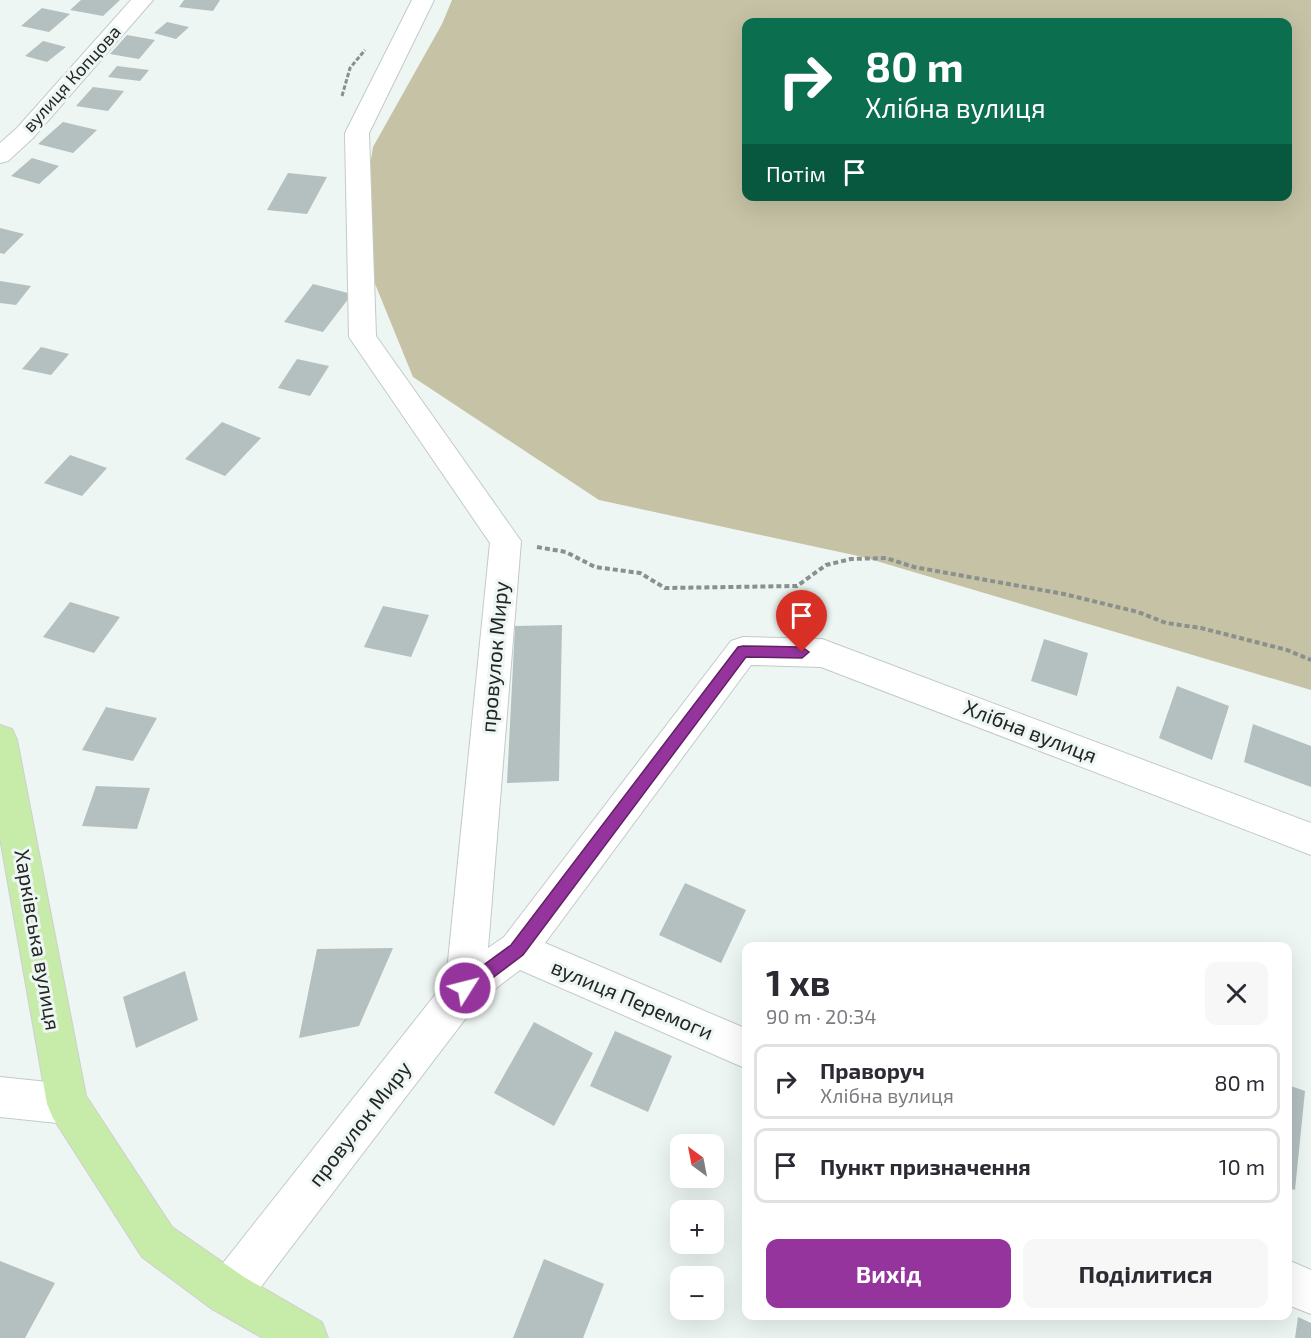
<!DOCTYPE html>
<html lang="uk">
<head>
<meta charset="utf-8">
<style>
  :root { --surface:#fff; --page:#f7f7f7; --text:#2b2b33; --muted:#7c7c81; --line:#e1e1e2; --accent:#94349c }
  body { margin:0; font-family:"Exo 2",sans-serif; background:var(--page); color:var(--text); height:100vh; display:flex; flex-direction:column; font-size:22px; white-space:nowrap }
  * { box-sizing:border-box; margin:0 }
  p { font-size:20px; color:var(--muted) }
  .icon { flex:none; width:33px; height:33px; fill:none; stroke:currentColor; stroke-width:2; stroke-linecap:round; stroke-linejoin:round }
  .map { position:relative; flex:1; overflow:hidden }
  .panel { position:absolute; left:742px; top:942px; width:550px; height:378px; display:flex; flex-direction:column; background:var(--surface); border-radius:12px; box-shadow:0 6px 24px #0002 }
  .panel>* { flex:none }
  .top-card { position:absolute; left:742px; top:18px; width:550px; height:183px; border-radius:12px; box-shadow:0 6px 24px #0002; background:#0b6e4f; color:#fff; overflow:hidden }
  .needle { width:39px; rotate:328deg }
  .tools { position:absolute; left:670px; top:1134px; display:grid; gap:12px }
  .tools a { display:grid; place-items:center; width:54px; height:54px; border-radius:12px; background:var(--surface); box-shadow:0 6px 24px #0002; font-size:30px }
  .pin { position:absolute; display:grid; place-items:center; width:51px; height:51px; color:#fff; margin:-62px -26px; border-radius:50% 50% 50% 0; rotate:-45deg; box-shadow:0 0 6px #0007 }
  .pin .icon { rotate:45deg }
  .me { position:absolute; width:66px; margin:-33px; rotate:54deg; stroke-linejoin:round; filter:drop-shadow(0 0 4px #0008) }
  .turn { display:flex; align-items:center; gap:21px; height:126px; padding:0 24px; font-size:27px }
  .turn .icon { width:78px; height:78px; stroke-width:2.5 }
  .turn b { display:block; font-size:42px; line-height:51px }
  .then { display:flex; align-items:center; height:57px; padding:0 24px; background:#0003; gap:12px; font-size:22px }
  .round { display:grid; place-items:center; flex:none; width:63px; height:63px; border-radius:12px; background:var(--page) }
  .overview { display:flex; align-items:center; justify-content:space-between; height:102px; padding:0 24px }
  h1 { font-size:36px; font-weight:700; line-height:45px }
  .primary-button { display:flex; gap:12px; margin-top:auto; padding:12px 24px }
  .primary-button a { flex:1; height:69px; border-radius:12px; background:var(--accent); color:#fff; font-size:24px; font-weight:700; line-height:69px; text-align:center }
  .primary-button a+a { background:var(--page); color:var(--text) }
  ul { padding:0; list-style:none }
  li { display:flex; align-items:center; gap:18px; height:75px; margin:0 12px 9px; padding:0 12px; border:3px solid var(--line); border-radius:12px }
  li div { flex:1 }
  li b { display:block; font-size:22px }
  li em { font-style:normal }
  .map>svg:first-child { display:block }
</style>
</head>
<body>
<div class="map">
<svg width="1311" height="1338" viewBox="0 0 1311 1338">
  <rect width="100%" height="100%" fill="#edf6f2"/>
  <!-- green -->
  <path fill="#c6c2a5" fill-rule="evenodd" d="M452,0h859v690l-448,-133 -264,-57 -186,-123 -55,-135 15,-95 69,-123zM747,22h541v174h-541z"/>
  <!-- building -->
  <path fill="#b4bfbf" d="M81,0h39l-17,16 -33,-6z
    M184,0h36l-7,11 -34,-4z
    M42,8l28,6 -21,18 -28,-6z
    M167,22l22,5 -13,12 -22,-6z
    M127,35l28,5 -16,19 -29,-5z
    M43,41l23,6 -19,15 -22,-6z
    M117,66l32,4 -9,11 -32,-4z
    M93,87l31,4 -16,20 -32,-5z
    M63,122l34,8 -24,23 -35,-9z
    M32,158l27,8 -20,18 -28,-8z
    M288,173l39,4 -20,37 -40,-4z
    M0,228l24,6 -20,20 -4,-1z
    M0,281l31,5 -15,19 -16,-2z
    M313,284l39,10 -29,38 -39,-10z
    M41,347l28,7 -18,21 -29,-6z
    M297,359l32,7 -19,30 -32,-8z
    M222,422l39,16 -36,38 -40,-17z
    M70,455l37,13 -25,28 -38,-13z
    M70,602l50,15 -26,36 -51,-16z
    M383,606l46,9 -18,42 -47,-10z
    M562,625l-3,156 -52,2 8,-157z
    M1044,639l44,14 -11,43 -46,-15z
    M1177,686l52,20 -17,54 -53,-22z
    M106,707l51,11 -24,43 -51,-11z
    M1253,724l58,22v41l-67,-25z
    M96,786l54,2 -13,41 -55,-3z
    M685,883l61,27 -25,53 -62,-28z
    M393,948l-34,78 -60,12 18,-89z
    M185,971l13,49 -62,28 -13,-51z
    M534,1022l59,31 -39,73 -60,-33z
    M615,1031l57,25 -24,56 -58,-26z
    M1288,1085l17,6 -10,99 -7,-2z
    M544,1259l60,25 -21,54h-70z
    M0,1261l55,22 -30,55h-25z
    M1298,1317l13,6v15h-16z"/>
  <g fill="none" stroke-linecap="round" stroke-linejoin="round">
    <!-- minor casing -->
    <g stroke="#c2cbc7" stroke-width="2">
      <path id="minor" d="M131,0h22l-120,138 -25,23 -8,2v-20l17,-15z
        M412,0h22l-65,133 7,203 145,205 -33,407 16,-11 227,-296 12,-4 79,2 489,184v32l-490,-188 -70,-2 -206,278 202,86v40l-227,-99 -41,31 -235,308 -16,6 -16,-6 -6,-16 6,-16 234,-296 44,-438 -141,-206 -4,-204z
        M0,1077l67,7 14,6 6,14 -6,14 -14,6 -67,-7z
        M1288,1260l23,10v44l-23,-9z"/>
    </g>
    <!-- primary casing -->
    <g stroke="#cfcfcf" stroke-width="2">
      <path id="primary" d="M0,725l12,4 5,11 69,356 86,131 72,50 78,45 6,16h-65l-51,-29 -70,-52 -89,-139 -6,-14 -47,-266z"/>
    </g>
    <!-- path-far1 -->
    <path stroke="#8a908d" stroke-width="3" stroke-dasharray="4.5 2" stroke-linecap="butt" d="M342,96l8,-28 15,-18"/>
    <!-- path -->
    <path stroke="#8a908d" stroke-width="4" stroke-dasharray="5 3" stroke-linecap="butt" d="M537,547l29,5 29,15 45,6 25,15 132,-2 29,-21 25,-6 35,-1 28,9 150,27 74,18 28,11 35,5 86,22 24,10"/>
    <!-- minor -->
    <use href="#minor" fill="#fff" fill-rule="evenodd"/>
    <!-- primary -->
    <use href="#primary" fill="#c7ecaa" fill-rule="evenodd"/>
  </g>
  <!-- route -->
  <path fill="#94349c" stroke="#602265" stroke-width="1.5" d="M743,646l59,1 7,5 -7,6 -56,-1 -223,298 -52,39 -6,2 -6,-2 -2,-6 2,-5 52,-38 227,-298z"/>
  <g text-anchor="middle" stroke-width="6" stroke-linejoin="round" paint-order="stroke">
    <!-- far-street labels -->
    <g font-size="18" fill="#232624" stroke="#edf6f2">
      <text transform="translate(72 79) rotate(-48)" y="6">вулиця Копцова</text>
    </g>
    <!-- street labels -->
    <g font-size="21" fill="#232624" stroke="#edf6f2">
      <text transform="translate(495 657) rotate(-85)" y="7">провулок Миру</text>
      <text transform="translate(1030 732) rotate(21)" y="7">Хлібна вулиця</text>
      <text transform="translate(37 940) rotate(80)" y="7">Харківська вулиця</text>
      <text transform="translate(632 1000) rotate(23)" y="7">вулиця Перемоги</text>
      <text transform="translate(360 1124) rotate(-52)" y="7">провулок Миру</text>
    </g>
  </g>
</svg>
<div class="tools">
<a><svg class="needle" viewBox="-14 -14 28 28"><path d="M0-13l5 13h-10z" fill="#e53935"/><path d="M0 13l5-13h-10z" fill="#7c7c81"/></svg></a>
<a>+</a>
<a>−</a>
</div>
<div class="pin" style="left:802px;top:652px;background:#d93025"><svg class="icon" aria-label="arrive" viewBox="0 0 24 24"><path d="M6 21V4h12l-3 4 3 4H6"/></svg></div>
<svg class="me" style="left:465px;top:988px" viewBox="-20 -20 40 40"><circle r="17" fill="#94349c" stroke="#fff" stroke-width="3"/><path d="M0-11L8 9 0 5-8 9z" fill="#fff"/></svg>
<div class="top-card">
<div class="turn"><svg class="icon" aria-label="right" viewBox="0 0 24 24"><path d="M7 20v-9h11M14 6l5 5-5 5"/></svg><div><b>80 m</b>Хлібна вулиця</div></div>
<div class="then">Потім<svg class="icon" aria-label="arrive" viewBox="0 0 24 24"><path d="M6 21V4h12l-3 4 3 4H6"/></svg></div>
</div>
<section class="panel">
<div class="overview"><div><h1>1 хв</h1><p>90 m · 20:34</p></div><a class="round"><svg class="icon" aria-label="close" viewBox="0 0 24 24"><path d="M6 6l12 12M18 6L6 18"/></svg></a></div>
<ul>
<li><svg class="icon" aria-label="right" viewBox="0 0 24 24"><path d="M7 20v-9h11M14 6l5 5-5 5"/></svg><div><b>Праворуч</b><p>Хлібна вулиця</p></div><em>80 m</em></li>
<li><svg class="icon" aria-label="arrive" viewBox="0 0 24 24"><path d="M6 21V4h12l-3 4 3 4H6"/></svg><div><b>Пункт призначення</b></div><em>10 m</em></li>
</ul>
<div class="primary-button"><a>Вихід</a><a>Поділитися</a></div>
</section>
</div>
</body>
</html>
